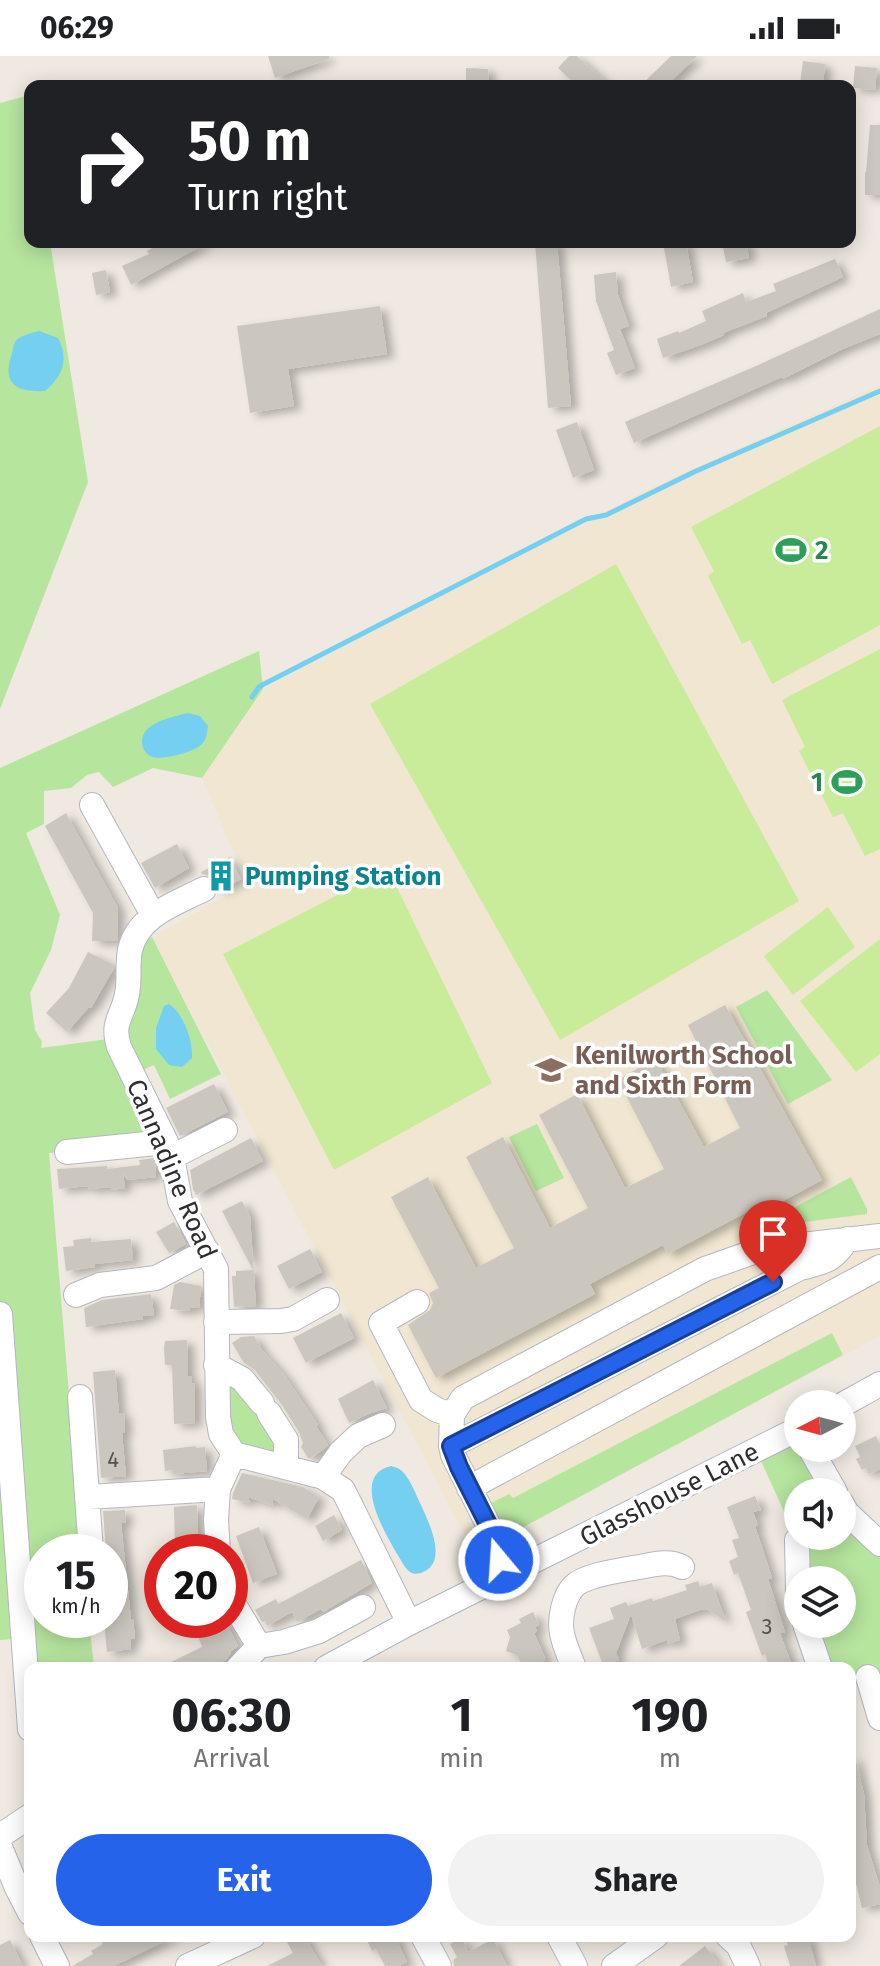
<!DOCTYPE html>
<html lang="en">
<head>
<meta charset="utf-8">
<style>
  :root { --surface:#fff; --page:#f2f2f2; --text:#202124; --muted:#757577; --accent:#2563eb }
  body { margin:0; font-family:"Fira Sans",sans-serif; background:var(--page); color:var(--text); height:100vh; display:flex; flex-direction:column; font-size:30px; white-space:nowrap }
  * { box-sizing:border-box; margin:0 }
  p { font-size:26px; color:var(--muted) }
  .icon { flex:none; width:44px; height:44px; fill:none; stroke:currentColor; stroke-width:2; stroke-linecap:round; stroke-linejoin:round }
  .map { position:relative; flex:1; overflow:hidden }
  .side { position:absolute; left:24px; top:1606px; width:832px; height:280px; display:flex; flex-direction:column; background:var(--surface); border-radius:16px; box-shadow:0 4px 20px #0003 }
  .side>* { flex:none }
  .top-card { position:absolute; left:24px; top:24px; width:832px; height:168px; border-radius:16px; box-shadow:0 4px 20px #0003; background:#202124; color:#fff; overflow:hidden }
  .needle { width:52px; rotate:264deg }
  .controls { position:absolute; left:784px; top:1334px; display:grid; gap:16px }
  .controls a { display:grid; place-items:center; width:72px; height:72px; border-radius:50%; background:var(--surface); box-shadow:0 4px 20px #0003; font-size:40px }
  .speed { position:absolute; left:24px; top:1478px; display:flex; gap:16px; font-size:40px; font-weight:700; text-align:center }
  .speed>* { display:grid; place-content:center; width:104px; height:104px; border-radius:50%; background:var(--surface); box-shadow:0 4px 20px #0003; line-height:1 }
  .speed small { font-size:20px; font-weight:400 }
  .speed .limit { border:12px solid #d22; background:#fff; color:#111 }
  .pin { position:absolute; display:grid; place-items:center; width:68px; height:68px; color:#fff; margin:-82px -34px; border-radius:50% 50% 50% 0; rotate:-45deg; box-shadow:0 0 8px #0007 }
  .pin .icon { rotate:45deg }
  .me { position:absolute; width:88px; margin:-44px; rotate:342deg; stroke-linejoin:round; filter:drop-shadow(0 0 6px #0008) }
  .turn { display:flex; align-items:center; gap:28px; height:168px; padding:0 32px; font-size:36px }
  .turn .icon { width:104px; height:104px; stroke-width:2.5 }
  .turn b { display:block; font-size:56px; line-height:68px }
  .eta { display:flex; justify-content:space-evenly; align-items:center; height:136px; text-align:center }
  .eta b { font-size:48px; font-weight:700; line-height:56px }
  .cta { display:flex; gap:16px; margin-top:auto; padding:16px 32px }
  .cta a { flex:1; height:92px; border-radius:48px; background:var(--accent); color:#fff; font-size:32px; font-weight:700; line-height:92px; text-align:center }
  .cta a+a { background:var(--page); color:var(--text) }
  .status { display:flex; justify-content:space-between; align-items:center; height:56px; padding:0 40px; background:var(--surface); direction:ltr }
  .status svg { height:22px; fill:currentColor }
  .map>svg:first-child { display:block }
</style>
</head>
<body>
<div class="status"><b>06:29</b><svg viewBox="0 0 49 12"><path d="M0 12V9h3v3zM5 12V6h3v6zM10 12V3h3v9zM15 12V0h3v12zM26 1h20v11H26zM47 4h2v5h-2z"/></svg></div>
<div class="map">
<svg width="880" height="1910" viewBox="0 0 880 1910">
  <defs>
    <filter id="shadow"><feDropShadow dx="7" dy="4" stdDeviation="4" flood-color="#0004"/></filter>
  </defs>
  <rect width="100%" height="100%" fill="#efe9e1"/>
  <!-- education -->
  <path fill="#f0e6d1" d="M880,329v951l-406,217 -322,-616 95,-53 -45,-106 61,-89 183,-97 220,-111z"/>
  <!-- green -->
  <path fill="#b6e59e" d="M26,40l4,23v123h20l38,240 -88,227v-606z
    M259,595l4,38 -61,89 -49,-10 -40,19 -14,-15 -12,3 -16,13 -27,3v33l-18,9 34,82 -9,35 -21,43 5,37 7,12 -1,6 67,-9 48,105 -107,9 33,399h-40v68h47l5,48h-64l-7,-30 -23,2v-872z
    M152,881l69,137 -51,25 -16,-34 -13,6 -14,-28v-18l14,-77 7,-9z
    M767,934l65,90 -44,24 -52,-97z
    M537,1068l27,54 -28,13 -27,-54z
    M851,1121l16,32v5l-78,10 -5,-11z
    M832,1277l11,22 -338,182 -16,-33 20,-10 4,4z
    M225,1324l23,13 34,66c-11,-4 -26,-6 -36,-13 -21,-13 -18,-44 -21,-66z
    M798,1373v19h12l25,44h-37v44h44v-32l38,40v128l-30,13v-17h-30l-15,-44h37v-44h-44l-1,-40 -41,-90z"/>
  <!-- pitch -->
  <path fill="#c9ec9a" d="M880,370v199l-108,59 -22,-44 -8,4 -34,-68 6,-5 -23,-44z
    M616,508l183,337 -239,139 -190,-336z
    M880,593v200l-15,7 -22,-43 -10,4 -34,-66 6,-4 -23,-47z
    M388,813l104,214 -158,87 -111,-216z
    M828,851l27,40 -62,48 -29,-39z
    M880,883v115l-24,18 -56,-71z"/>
  <!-- water -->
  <path fill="#75cff0" d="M39,275l19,7c11,21 5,38 -13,53 -23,1 -42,-3 -35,-31 2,-5 3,-14 5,-18 5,-7 17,-9 24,-11z
    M188,657l12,3 8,10c-1,6 -1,13 -6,18 -8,8 -38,16 -49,13 -7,-2 -11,-9 -11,-15 0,-20 31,-25 46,-29z
    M169,948c15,10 24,37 23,54l-10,9 -13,-2 -13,-16v-21l8,-22z
    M391,1410c6,2 6,1 11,5 9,9 13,22 19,34 7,16 29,58 0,68 -8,2 -11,0 -16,-6 -13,-22 -59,-91 -14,-101z"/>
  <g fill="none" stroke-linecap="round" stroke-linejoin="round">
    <!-- stream -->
    <path stroke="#75cff0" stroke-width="5" d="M252,641l7,-10 5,-3 322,-165 20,-4 88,-43 186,-81"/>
  </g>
  <!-- building -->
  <path fill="#cbc7bf" filter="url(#shadow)" d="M268,0h61v3l-54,19z
    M569,0h8l33,30h-33l-19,-18z
    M671,0h26l-31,30h-26z
    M803,5l22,3 -2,22 -23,-2z
    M855,10l22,2 -2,22 -22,-2z
    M466,12l22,1 1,17h-23z
    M870,69h10v70h-15v-23h1z
    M163,186h45l-77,43 -9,-19 27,-12 -2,-3z
    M535,186h22l14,164 -23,2z
    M663,186h23l7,40 -22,5z
    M722,186h24l3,16 -23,4z
    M835,203l8,18 -77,36 1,3 -44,17 1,2 -23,10 -38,13 -6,-19 21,-8 1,2 27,-12 -4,-10 41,-18 3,9 30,-11 -3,-7z
    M106,214l4,22 -14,3 -4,-22z
    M616,216l2,23 11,31 -9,3 15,39 -19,7 -9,-22 7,-3 -18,-49 -2,-26z
    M380,250l7,48 -99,15 6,37 -44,7 -13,-87z
    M880,253v25l-37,15 -60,30 -1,-2 -148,66 -9,-21 131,-56z
    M577,366l17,48 -21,8 -17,-48z
    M66,757l52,95 -1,33h-25l1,-28 -48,-87z
    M177,788l12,24 -34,20 -14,-25z
    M230,801l11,22 -22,12 -1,-8 -5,-6 -11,-3 -1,-2z
    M88,896l26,13v3l-23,40 -2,-1 -22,25 -21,-19 23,-25z
    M725,949l97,175 -58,31 -4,-6 -92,49 -5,-9 -73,39 5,10 -159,84 -28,-53 22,-15 3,-7 -4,-10 10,-5 -48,-91 37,-20 48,91 38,-20 -48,-91 37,-20 47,91 38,-20 -49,-93 38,-21 48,94 39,-19 -46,-89 37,-22 49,89 36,-19 -52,-103z
    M214,1028l14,28 -48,24 -14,-28z
    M251,1082l12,23 -67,34 -3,-6 -3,-19z
    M155,1102l1,19 -29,3 -4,-7 2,15 -14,2v-3l-22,2 -1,-3 -29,3 -2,-20 50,-3v3l33,-4 -1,-5z
    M242,1145l8,15 6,90 -22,1 -2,-31h4v-5l17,-1 -31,-59z
    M174,1166l12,22 -17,9 -13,-21z
    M91,1182v4l40,-3 2,21 -38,4v3l-29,4 -3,-24 11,-1 -1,-6z
    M310,1193l12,23 -33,17 -12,-23z
    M180,1226l21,4 -2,22 -9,-1 -1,4 -19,-2 4,-24z
    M151,1238l3,21 -11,1v3l-57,8 -2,-19 18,-8z
    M341,1257l13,25 -48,25 -13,-25z
    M254,1280l8,14 23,26 33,49 -2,1 12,19 -4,4 -13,9h-3l-7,-11 2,-4 -4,-11 -17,-27 -28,-36 -10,-6 -12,-20 9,-6z
    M187,1284l1,36h3l1,7h3v40l-21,1 -2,-59h-7l-1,-17 1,-7z
    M115,1314l4,43h5l1,20h-3l4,43 -25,2 -8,-106z
    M373,1324l14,28 -16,5 -22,10 -11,-24z
    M876,1380l4,9v24l-11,5 -3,-6 -4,2 -6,-11 4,-2 -5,-11z
    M196,1390v2l9,-1 2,24 -34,3v-4l-8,1 -2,-21z
    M242,1417l61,14 16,10 -12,22 -34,-20 -1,6 -24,-8 2,6 -18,-4 1,-6z
    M755,1440l6,14 -8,2 5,13 -3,1 17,52 -4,1 17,53 -5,1 13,35h-23l-5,-14 -3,2 -16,-44 5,-2 -13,-37 -4,2 -5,-14 9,-4 -6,-17 7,-2 -12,-31z
    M197,1449l1,42 -23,1 -1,-41z
    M125,1454l1,13h-5l10,96h2l2,20h-5l1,10 -24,3 -3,-30h6v-70h-4l-3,-41z
    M334,1459l8,15 -19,11 -8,-15z
    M259,1471l18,47 -24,9 -17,-47z
    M361,1504l11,23 -49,29 -2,-3 -24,13 -5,-10 -25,14 -2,-5 -3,1 -7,-12 21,-11 2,5z
    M698,1525l2,6 12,-4 14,39 -19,-13 -7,1 -25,9 5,21 -12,4 -1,-4 -25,9 -11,-35 -15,39 3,7 -16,5 -14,-37 25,-9 -4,-11 16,-6 2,4 24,-8 1,3 34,-11 -2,-5z
    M533,1556l6,13 -4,2 2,4 -3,2 12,27 -16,8h-7l-6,-13 -11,-4 4,-14 -3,-7 14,-7 -2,-4z
    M192,1564h33l13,26 -8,6 1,1 -5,7 -16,8h-51l43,-21z
    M850,1702h5l9,36 3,51 13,42v17l-18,4 -8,-33 -4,1z
    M99,1880h76l-61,30h-42l21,-12 -2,-3 12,-7z
    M299,1880h5l18,30h-55l26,-13 -6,-11z
    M365,1880h37l-6,3 11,23 -8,4h-14l-9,-17 -4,2z
    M784,1880h24l8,30h-26l-6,-20 4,-1z
    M462,1882l6,14 25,-13 14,27h-53l-1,-6 4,-3 -7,-13z
    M10,1884l13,26h-23v-21z
    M705,1890l15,20h-41z"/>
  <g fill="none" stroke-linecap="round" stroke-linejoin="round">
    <!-- minor casing -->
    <g stroke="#b4b7c1" stroke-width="26">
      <path id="minor" d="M92,749l61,110
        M204,833c-29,15 -66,26 -74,61 -3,14 0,30 -3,44 -4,23 -16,27 -8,53l47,95 6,15 8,44 36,68 2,148 3,17 13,20 89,23 20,13 66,133
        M67,1096l99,-10
        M172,1101l53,-27
        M76,1239l24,-10 56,-7 51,-27
        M417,1246l-36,21 40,77 16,10 15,5
        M0,1258l30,415
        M216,1266l65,-1 12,-2 34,-19
        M216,1309l26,14 20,24
        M80,1341l11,155
        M842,1349l38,-21
        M269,1357l17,27v27
        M451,1390l349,-178c24,-6 34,-7 47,-29
        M810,1392l25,44
        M323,1421l18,-25 17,-16 25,-11
        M469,1432l411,-221
        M88,1441l130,-8
        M842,1448l5,9 33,31
        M797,1484l1,52
        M218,1496l-2,-32 2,-31 16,-35
        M512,1516l-59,-117 -2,-9 1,-31 11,-17 242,-129 54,-19 121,-14
        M230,1542l29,48 -21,22
        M805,1568l15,44
        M259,1590l25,-4 35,-11 44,-24
        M326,1612l83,-45 389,-194
        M574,1612c-4,-11 -10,-23 -12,-35 -3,-14 2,-37 12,-47 12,-11 43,-15 59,-18 16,-2 34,-9 49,-1
        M868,1621l12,41
        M0,1780l30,-20
        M0,1791l17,41 13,25
        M42,1880l15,30
        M423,1880l16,30
        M559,1880l16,30
        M728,1880l10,9 10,21
        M188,1910l65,-30
        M614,1910l42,-30"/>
    </g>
    <!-- minor -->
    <use href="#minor" stroke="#fff" stroke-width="24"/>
  </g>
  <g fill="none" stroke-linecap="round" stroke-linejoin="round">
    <!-- route casing -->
    <g stroke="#184099" stroke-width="20">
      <path id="route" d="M499,1504l1,-12 -41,-81 -8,-21 322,-164"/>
    </g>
    <!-- route -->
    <use href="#route" stroke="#2563eb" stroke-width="14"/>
  </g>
  <!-- icons -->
  <defs>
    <g id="stadium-bare" transform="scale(2.4)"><path d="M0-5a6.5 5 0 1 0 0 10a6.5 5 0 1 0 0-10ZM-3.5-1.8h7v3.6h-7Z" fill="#2e9e5b" stroke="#fff" stroke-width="2.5" paint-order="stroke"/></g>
    <g id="building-bare" transform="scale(2.4)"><path d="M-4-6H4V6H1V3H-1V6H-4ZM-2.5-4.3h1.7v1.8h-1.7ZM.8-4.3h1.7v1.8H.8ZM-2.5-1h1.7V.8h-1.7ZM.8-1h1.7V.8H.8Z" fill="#0f9aa8" stroke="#fff" stroke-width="2.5" paint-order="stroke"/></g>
    <g id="school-bare" transform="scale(2.4)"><path d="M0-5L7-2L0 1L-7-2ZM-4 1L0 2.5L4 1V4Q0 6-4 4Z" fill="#8d6e63" stroke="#fff" stroke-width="2.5" paint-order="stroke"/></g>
  </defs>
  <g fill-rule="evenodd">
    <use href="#stadium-bare" x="791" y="494"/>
    <use href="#stadium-bare" x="847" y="726"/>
    <use href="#building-bare" x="221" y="820"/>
    <use href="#school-bare" x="551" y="1014"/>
  </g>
  <g text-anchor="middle" stroke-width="7" stroke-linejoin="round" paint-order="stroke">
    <!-- number labels -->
    <g font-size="22" fill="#555452">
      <text x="113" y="1411">4</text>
      <text x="767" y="1578">3</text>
    </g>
    <!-- leisure labels -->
    <g font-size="26" font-weight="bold" fill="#27864d" stroke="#fff" text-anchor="start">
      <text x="815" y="503">2</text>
      <text x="823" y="735" text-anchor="end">1</text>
    </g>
    <!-- culture labels -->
    <g font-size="26" font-weight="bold" fill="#0d838f" stroke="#fff" text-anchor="start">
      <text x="245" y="829">Pumping Station</text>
    </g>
    <!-- education labels -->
    <g font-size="26" font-weight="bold" fill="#785e54" stroke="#fff" text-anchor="start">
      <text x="575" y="1008">Kenilworth School<tspan x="575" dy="30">and Sixth Form</tspan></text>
    </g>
    <!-- street labels -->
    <g font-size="26" fill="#2e2e2e" stroke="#fff">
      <text transform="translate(172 1113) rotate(67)" y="9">Cannadine Road</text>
      <text transform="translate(669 1438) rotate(-27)" y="9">Glasshouse Lane</text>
    </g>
  </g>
</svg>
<div class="controls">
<a><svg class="needle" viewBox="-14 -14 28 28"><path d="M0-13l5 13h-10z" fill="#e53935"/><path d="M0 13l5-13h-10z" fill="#757577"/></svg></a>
<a><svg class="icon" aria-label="sound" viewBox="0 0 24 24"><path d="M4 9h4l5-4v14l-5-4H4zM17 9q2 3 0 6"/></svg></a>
<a><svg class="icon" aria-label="layers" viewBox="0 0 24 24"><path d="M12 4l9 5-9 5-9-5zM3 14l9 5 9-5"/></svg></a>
</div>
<div class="speed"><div>15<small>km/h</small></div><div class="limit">20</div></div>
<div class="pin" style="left:773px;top:1226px;background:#d93025"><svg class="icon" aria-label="arrive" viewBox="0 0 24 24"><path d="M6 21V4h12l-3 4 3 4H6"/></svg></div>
<svg class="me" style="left:499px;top:1504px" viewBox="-20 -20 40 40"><circle r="17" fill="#2563eb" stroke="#fff" stroke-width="3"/><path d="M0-11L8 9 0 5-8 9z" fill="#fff"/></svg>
<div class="top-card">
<div class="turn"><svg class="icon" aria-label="right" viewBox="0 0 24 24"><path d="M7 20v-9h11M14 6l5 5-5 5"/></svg><div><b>50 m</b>Turn right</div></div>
</div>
<section class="side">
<div class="eta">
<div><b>06:30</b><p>Arrival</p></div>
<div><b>1</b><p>min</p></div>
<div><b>190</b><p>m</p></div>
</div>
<div class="cta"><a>Exit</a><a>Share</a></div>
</section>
</div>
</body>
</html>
